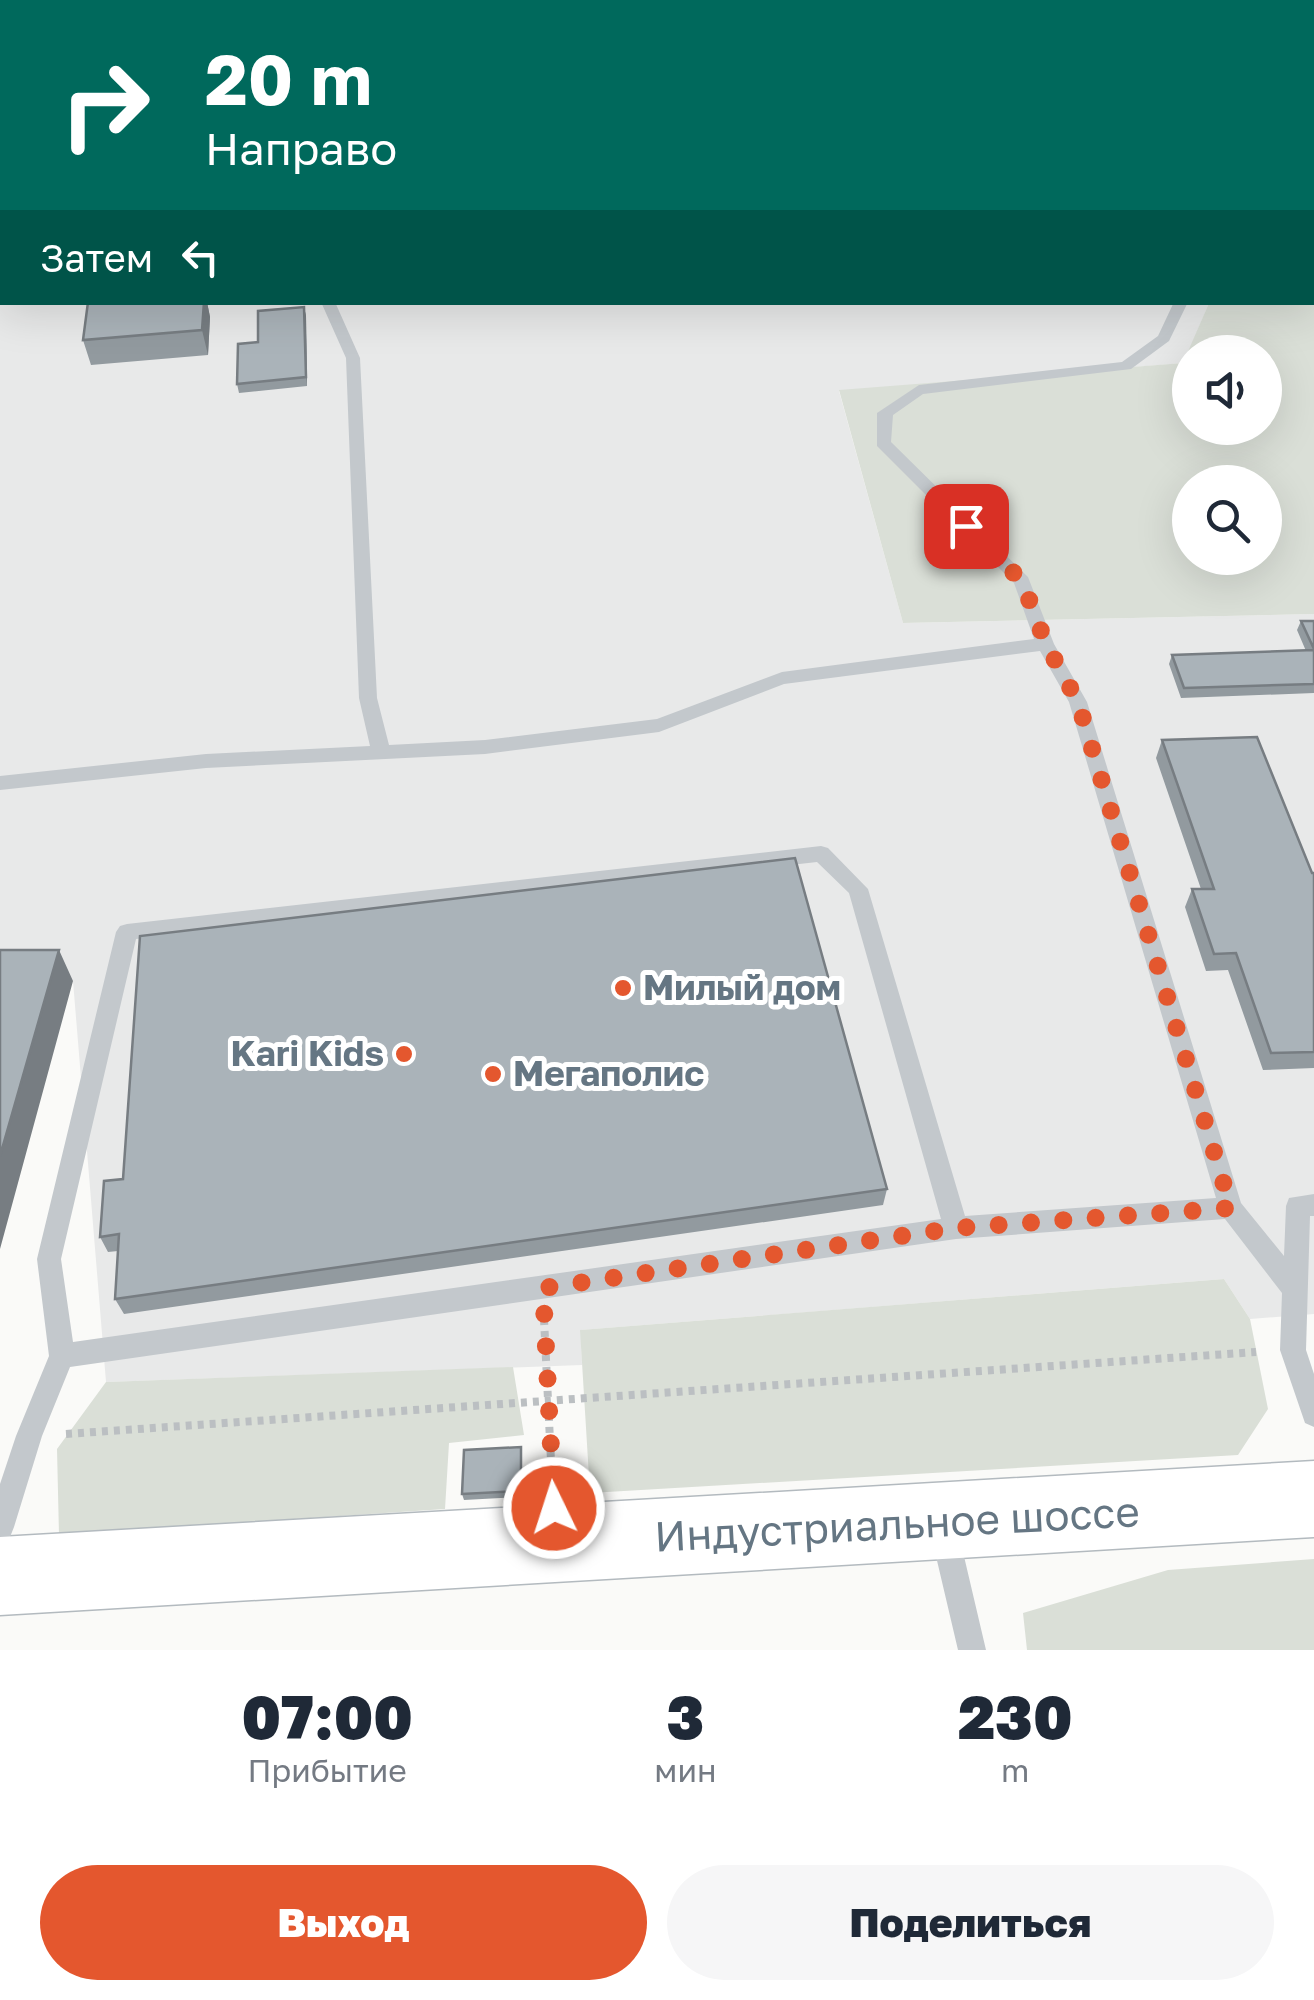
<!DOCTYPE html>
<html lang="ru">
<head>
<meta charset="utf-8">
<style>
  :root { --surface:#fff; --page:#f6f6f7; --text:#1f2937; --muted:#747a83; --accent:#e4572e }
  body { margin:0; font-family:"Golos Text",sans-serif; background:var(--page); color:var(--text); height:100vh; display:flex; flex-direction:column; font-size:38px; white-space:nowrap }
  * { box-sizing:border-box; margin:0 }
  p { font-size:32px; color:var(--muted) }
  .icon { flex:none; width:55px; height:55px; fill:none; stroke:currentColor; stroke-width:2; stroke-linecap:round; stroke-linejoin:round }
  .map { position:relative; height:1650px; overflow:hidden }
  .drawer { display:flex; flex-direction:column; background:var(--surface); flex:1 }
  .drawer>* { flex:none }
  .guide { position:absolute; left:0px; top:0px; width:1315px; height:305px; box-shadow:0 10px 40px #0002; background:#00695c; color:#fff; overflow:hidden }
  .tools { position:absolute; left:1172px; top:335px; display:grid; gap:20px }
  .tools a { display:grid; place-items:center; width:110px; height:110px; border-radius:50%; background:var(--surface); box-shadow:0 10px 40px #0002; font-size:50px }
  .pin { position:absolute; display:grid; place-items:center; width:85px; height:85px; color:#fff; margin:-42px; border-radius:20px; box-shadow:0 5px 15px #0006 }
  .me { position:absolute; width:110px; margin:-55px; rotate:356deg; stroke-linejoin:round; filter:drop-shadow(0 0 8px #0008) }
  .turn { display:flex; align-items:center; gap:35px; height:210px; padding:0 40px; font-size:45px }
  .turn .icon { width:130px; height:130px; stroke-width:2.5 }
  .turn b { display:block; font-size:70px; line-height:85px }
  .then { display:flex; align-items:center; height:95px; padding:0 40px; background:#0003; gap:20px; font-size:38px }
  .eta { display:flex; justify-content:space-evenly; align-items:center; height:170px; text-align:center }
  .eta b { font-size:60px; font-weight:800; line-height:70px }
  .action { display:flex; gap:20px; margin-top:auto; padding:20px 40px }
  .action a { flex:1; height:115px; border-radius:60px; background:var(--accent); color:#fff; font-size:40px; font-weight:800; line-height:115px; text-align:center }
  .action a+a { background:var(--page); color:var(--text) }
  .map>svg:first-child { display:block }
</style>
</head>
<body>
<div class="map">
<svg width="1314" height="1650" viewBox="0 0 1314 1650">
  <rect width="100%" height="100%" fill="#fafaf8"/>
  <!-- built -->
  <path fill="#e8e9e9" d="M0,0h1314l-1,18 -1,-16h-1310v300l1207,1 -25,60 -345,28 64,232 411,-9v700l-64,5 -26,-40 -643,51 1,35 -476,17 -33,-401 -5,-2 -68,32z"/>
  <!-- green -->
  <path fill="#dadfd7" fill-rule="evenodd" d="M1314,16v598l-411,9 -64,-233 344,-27 26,-60 103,-1zM1190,352h75v76h-75zM1190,482h75v76h-75z
    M1224,1279l26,40 18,90 -30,46 -648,38 -10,-163z
    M513,1367l11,68 -75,8 -4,66 -386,26 -2,-86 49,-67z
    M1314,1559v91h-287l-4,-37 145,-43z"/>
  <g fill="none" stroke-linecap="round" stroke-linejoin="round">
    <!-- secondary casing -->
    <g stroke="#b3babf" stroke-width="3">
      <path id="secondary" d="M1314,1461v76l-1314,78v-78z"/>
    </g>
    <!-- path -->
    <path stroke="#bbbfc2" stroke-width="8" stroke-dasharray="6 6" stroke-linecap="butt" d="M544,1319l8,162
      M66,1434l1190,-82"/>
    <!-- lane -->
    <path fill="#c3c8cc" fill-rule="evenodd" d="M1147,0h12l2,2h-12z
      M0,33h2v6h-2z
      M321,302h14l25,56 17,340 12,47 96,-5 172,-21 125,-47 252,-33 -20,-56 -137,-137v-33l42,-28 203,-23 36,-26 16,-34h14l-19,39 -38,28 -208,25 -30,21 -2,27 137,135 26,67 33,58 154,501 43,53 2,-50 3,-8 25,-4v22h-4l-4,134 8,24v53l-9,-4 -25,-73 2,-57 -57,-74 -269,20 -886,128 -28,69 -28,91 -4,10 -10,4v-57l16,-48 33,-80 -12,-97 79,-327 4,-6 7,-2 694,-78 7,2 40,41 97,327 251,-18 -147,-496 -29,-51 -256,33 -125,48 -174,22 -279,14 -206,22v-14l206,-22 164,-8 -11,-48 -13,-340zM817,862l32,31 92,326 -868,123 -12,-83 75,-320z
      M945,1521l10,4 4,10 27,115h-28l-27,-115 4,-10z"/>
    <!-- secondary -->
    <use href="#secondary" fill="#fff" fill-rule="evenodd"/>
  </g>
  <!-- wall -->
  <path fill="#929a9f" d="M1004,0h145l2,2h-146z
    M88,302h119l3,15 -2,38 -117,10 -8,-25z
    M304,307l2,9 1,70 -68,7 -2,-9 21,-42z
    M1301,621h13v72l-133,5 -12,-34 3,-9 134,-4 -9,-21z
    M1162,740l150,133h2v195l-51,2 -35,-100 -22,1 -21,-64 7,-18h9l-45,-131z
    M104,1181l783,8 -4,16 -759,109 -9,-15 3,-48 -10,1 -8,-15z
    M522,1454v43l-58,3 -2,-6z"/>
  <!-- shaded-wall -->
  <path fill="#777d82" d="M204,302h3l3,15 -2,38 -6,-25z
    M304,307l2,9 1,70 -1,-9z
    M59,950l14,31 -73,268v-93z"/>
  <!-- building -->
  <path fill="#aab3b9" stroke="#777d82" stroke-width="2.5" d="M1024,0h125l2,2h-125z
    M88,302h116l-2,28 -119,10z
    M304,307l2,70 -69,7 1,-40 20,-2v-31z
    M1301,621h13v28z
    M1314,650v34l-130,4 -12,-33z
    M1257,737l55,136h2v179l-43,1 -35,-100 -22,1 -22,-65h22l-52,-149z
    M795,858l92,331 -772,110 4,-65 -19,3 4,-56 19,-2 17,-243z
    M0,950h59l-59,206z
    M521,1447v44l-59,3 2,-44z"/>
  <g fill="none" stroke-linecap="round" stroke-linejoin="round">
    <!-- route -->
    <path stroke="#e4572e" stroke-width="18" stroke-dasharray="0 32.4" d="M554,1508l-11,-220 413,-60 275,-20 -153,-506 -32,-58 -24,-63 -56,-55"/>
  </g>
  <!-- markers -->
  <g fill="#e4572e" stroke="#fff" stroke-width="4">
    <circle cx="623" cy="988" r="10"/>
    <circle cx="404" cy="1054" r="10"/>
    <circle cx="493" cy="1074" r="10"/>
  </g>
  <g text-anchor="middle" stroke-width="10" stroke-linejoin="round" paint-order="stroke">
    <!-- poi labels -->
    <g font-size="35" font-weight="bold" fill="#657683" stroke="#fff" text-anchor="start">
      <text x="643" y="1000">Милый дом</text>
      <text x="384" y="1066" text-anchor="end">Kari Kids</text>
      <text x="513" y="1086">Мегаполис</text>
    </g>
    <!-- near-street labels -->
    <g font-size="42" fill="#657683" stroke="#fff">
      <text transform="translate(897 1524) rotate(-3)" y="15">Индустриальное шоссе</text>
    </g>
  </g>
</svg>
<div class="tools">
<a><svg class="icon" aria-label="sound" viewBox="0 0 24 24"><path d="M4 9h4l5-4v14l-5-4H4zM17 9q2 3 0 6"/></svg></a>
<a><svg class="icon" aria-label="search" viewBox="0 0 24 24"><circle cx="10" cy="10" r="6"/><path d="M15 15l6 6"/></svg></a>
</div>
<div class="pin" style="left:966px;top:526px;background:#d93025"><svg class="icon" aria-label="arrive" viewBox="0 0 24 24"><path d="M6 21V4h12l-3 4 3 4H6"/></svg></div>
<svg class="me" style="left:554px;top:1508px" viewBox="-20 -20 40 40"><circle r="17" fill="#e4572e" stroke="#fff" stroke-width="3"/><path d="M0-11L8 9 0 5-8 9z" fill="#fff"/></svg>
<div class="guide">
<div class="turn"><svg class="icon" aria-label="right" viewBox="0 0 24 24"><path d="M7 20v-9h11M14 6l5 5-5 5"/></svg><div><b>20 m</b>Направо</div></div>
<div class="then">Затем<svg class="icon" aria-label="left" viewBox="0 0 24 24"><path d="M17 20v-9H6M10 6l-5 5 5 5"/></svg></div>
</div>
</div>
<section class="drawer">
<div class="eta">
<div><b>07:00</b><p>Прибытие</p></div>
<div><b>3</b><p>мин</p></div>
<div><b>230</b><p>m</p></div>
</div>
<div class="action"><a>Выход</a><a>Поделиться</a></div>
</section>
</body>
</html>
